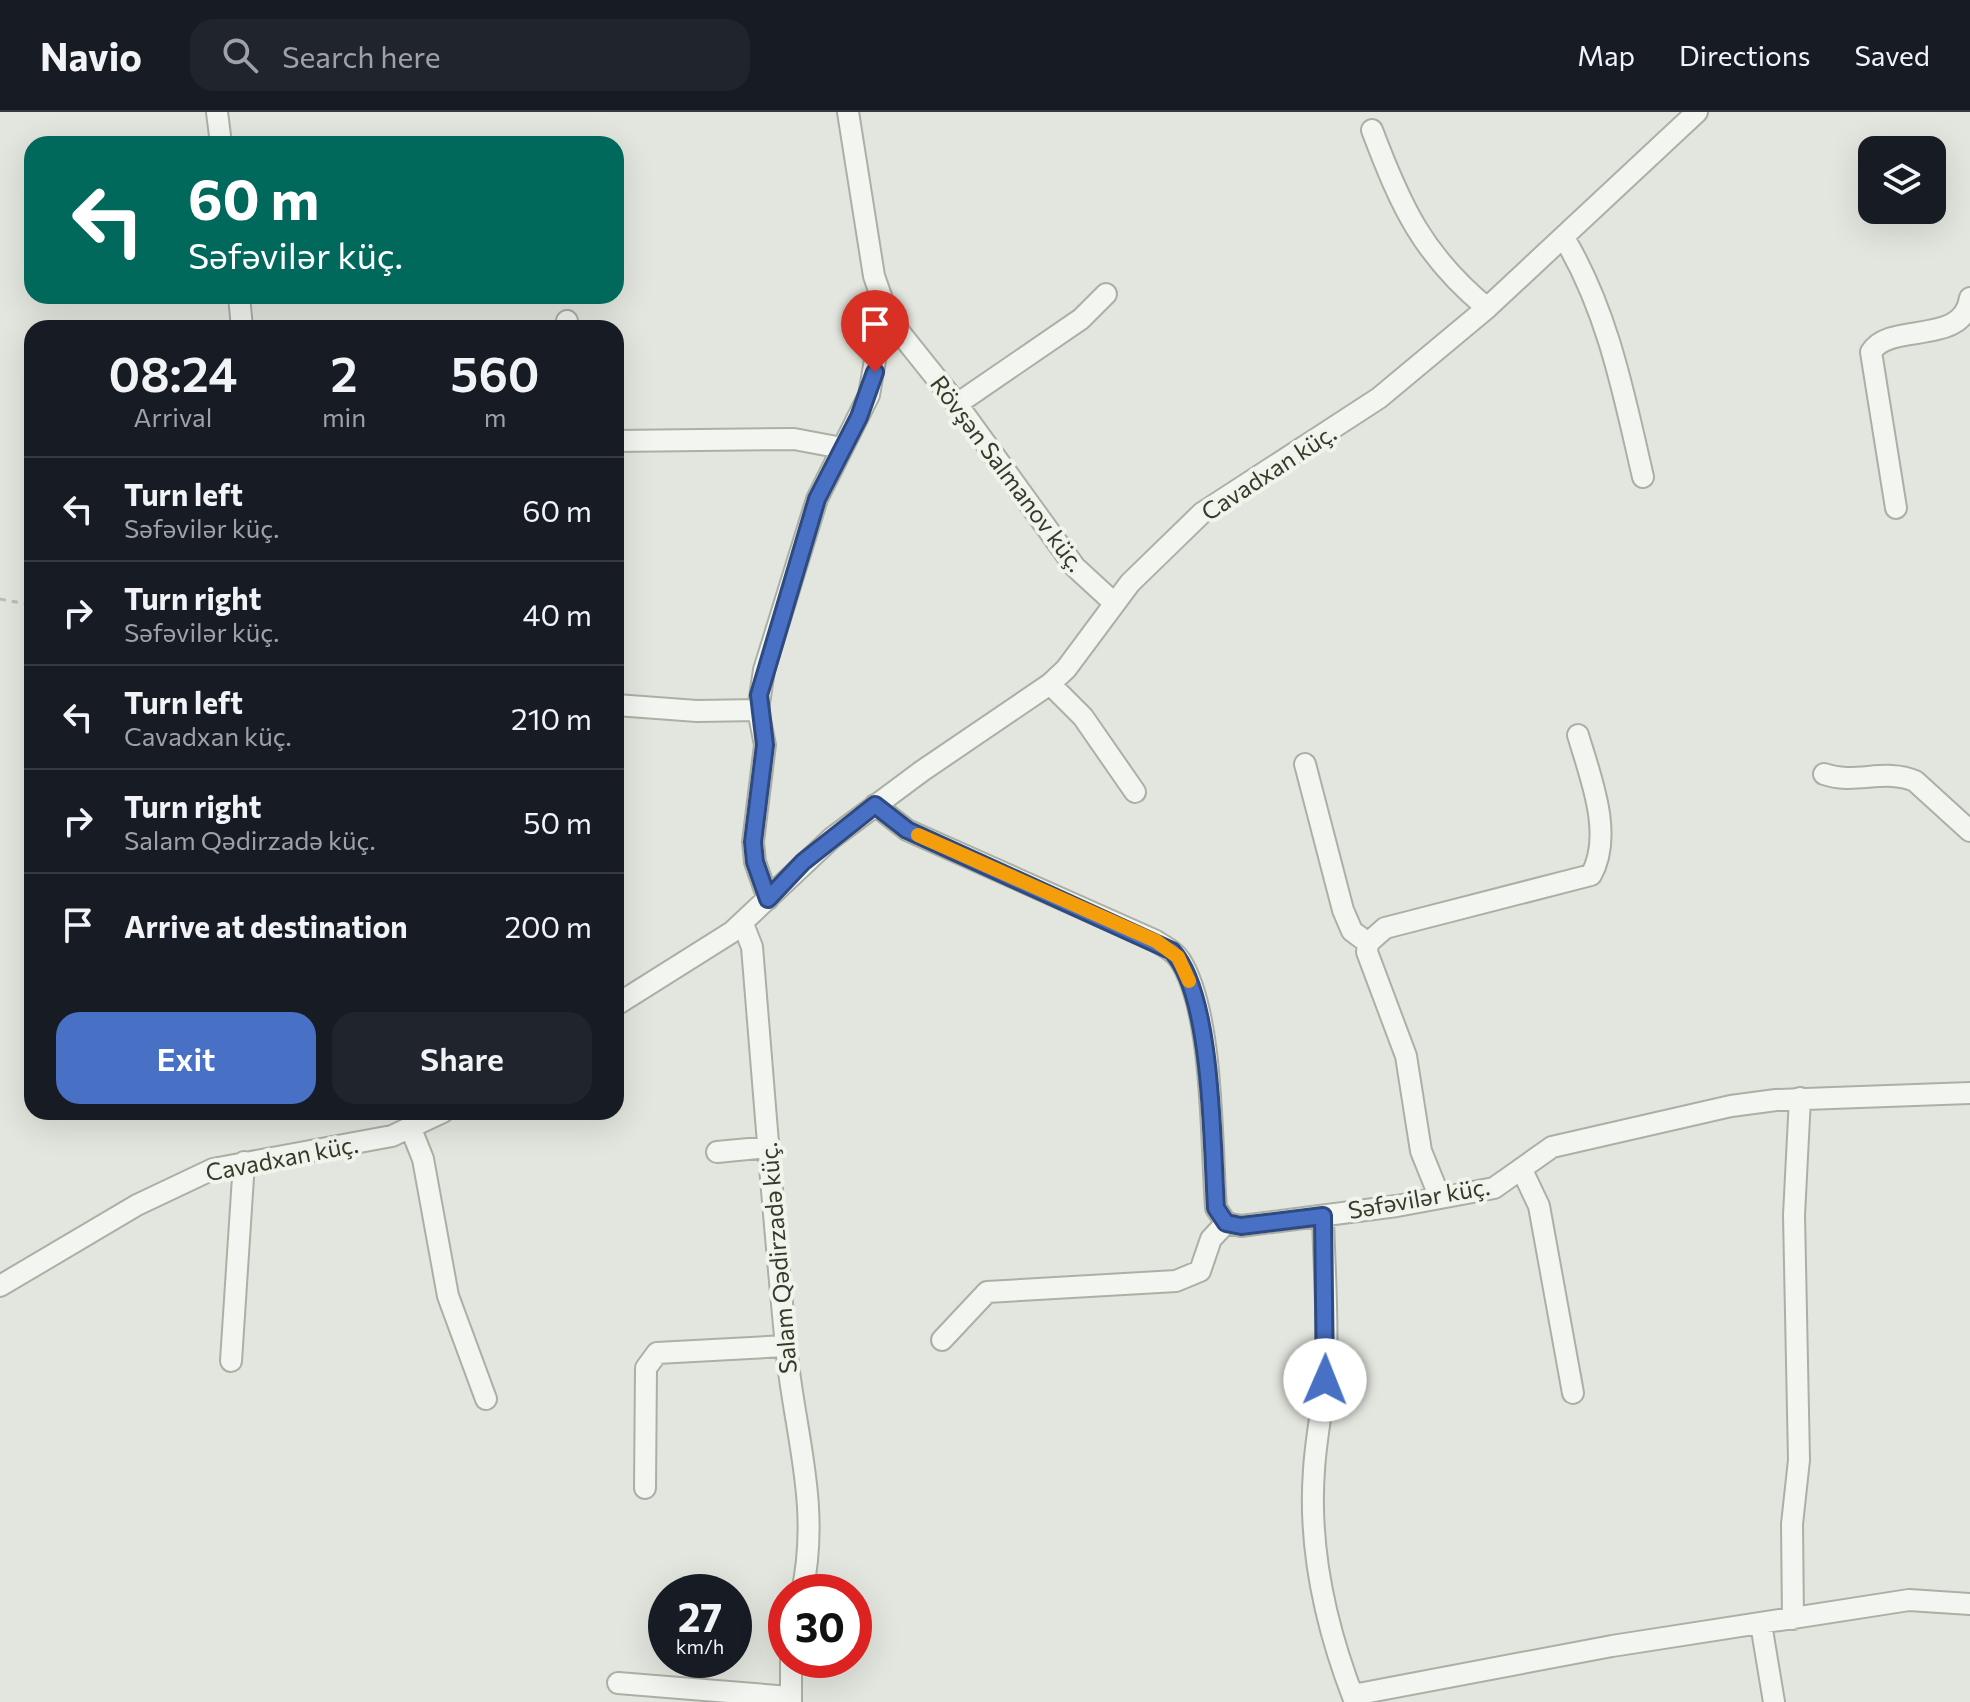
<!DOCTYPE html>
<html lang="en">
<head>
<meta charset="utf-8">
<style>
  :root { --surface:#171b24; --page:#20242c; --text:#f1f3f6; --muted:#9ea1a6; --line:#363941; --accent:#4871c6 }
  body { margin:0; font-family:Commissioner,sans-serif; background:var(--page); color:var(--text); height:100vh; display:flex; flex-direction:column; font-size:30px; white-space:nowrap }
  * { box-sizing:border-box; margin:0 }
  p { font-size:26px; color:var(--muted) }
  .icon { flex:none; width:44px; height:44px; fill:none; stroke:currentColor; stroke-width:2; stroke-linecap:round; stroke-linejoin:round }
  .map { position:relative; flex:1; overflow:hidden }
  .sheet { position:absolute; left:24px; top:208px; width:600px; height:800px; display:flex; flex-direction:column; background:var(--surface); border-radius:24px; box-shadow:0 8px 32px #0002 }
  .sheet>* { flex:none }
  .guide { position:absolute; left:24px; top:24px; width:600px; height:168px; border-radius:24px; box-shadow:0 8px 32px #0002; background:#00695c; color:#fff; overflow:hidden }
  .controls { position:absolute; left:1858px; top:24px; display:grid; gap:16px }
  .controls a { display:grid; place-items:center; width:88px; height:88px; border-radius:16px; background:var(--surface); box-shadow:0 8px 32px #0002; font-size:40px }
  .speed { position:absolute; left:648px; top:1462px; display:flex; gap:16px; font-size:40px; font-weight:700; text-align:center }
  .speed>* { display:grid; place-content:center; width:104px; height:104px; border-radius:50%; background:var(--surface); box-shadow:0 8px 32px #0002; line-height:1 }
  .speed small { font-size:20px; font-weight:400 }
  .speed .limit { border:12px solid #d22; background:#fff; color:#111 }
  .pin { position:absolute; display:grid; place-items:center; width:68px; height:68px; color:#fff; margin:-82px -34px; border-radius:50% 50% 50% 0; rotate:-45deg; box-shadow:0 0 8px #0007 }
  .pin .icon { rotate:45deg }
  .me { position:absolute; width:88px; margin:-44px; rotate:1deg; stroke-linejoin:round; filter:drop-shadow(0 0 6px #0008) }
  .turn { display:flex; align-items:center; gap:28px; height:168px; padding:0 32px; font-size:36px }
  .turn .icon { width:104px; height:104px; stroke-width:2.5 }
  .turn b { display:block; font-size:56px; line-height:68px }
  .eta { display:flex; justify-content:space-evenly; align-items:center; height:136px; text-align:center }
  .eta b { font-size:48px; font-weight:600; line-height:56px }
  .primary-button { display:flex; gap:16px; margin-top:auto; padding:16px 32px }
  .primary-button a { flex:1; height:92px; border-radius:24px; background:var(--accent); color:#fff; font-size:32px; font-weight:600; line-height:92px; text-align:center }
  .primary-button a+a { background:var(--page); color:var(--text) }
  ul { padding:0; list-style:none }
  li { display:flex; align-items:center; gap:24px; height:104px; padding:0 32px; border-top:2px solid var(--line) }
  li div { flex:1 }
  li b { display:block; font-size:30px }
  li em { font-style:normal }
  header { display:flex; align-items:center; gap:48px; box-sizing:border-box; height:112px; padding:0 40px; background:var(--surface); border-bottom:2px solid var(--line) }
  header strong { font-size:38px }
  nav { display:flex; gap:44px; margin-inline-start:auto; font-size:28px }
  .search { width:560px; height:72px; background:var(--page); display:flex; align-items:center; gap:20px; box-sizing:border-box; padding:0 28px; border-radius:24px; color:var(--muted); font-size:30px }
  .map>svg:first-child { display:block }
</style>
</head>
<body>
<header>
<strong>Navio</strong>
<div class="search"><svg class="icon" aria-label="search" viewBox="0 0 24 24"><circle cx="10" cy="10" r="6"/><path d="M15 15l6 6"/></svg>Search here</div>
<nav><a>Map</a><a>Directions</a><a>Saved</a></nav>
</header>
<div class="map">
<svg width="1970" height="1590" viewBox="0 0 1970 1590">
  <rect width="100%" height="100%" fill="#e3e6de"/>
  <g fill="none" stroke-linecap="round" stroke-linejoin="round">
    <!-- minor casing -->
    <g stroke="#abb0a4" stroke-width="24">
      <path id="minor" d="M217,0l4,32
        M848,0l26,164 15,43 68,85 118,163 38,35
        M1372,18c29,77 51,125 115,178
        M1564,126c44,73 60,157 79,239
        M239,184l3,32
        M566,216l1,-7
        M957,292l124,-85 25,-25
        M616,329l178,-2 48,9
        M1896,396l-25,-156c19,-31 92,-5 99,-54
        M1050,572l33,33 52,75
        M616,593l81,6 61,-1
        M1305,652l38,146 9,21 16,12
        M1824,662c31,11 61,-6 91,7l55,50
        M875,693l32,25 249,111c9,6 18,10 24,19 34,53 31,184 36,248l10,15 15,3 156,-20 97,-18 58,-41 179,-41 45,-6 194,-7
        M768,787l-13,-37 -2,-20 12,-97 -7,-35 6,-40 53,-171 52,-104 9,-52 11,-24
        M743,812l9,23c11,133 21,266 34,399 8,86 35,158 16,246
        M616,893l116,-73 100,-94 90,-67 128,-87 16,-15 64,-86 72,-70 177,-115 108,-90 210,-196
        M411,1017l12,30 25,137 38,103
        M717,1040l52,-5
        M1522,1058l17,36 34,187
        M1440,1086l-19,-47 -15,-95 -39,-104 1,-9 17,-15 206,-53c23,-40 -1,-99 -13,-140
        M1323,1104c1,48 5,97 3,146 -1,36 -10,72 -12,108 -6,80 12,158 41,232
        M0,1174l137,-81 76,-36 179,-33 51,-24
        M942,1228l45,-48 189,-11 24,-10 11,-32 15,-16
        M231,1249l13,-199
        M645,1376l1,-120 11,-15 129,-7
        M1793,1507l-1,-95 7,-64 -5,-245 6,-117
        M1761,1512l13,78
        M618,1571l172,14
        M1353,1583l259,-49 297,-46 61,4
        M791,1590v-42"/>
    </g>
    <!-- path -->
    <path stroke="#b9beb4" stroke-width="3" stroke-dasharray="6 6" stroke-linecap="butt" d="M0,487l32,6"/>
    <!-- minor -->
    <use href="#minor" stroke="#f3f5f0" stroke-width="20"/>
  </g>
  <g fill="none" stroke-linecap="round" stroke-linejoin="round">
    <!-- route casing -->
    <g stroke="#2f4981" stroke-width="20">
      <path id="route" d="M875,260l-16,45 -42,82 -58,196 6,50 -12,97 2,20 13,37 35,-37 72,-57 32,25 265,121c41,44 40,196 44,257l10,15 15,3 82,-10 2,164"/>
    </g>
    <!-- route -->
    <use href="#route" stroke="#4871c6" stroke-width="14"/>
    <!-- slow -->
    <path stroke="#f59e0b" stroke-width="14" d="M918,723l238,106 22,16 11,24"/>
  </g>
  <g text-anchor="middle" stroke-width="8" stroke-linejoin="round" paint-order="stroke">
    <!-- street labels -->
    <g font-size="24" fill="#333c28" stroke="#f1f4ed">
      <text transform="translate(1269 361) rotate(-33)" y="8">Cavadxan küç.</text>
      <text transform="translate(1007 362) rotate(53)" y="8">Rövşən Salmanov küç.</text>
      <text transform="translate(282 1047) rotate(-11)" y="8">Cavadxan küç.</text>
      <text transform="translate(1419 1087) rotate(-10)" y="8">Səfəvilər küç.</text>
      <text transform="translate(779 1146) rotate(-95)" y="8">Salam Qədirzadə küç.</text>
    </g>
  </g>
</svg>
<div class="controls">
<a><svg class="icon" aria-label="layers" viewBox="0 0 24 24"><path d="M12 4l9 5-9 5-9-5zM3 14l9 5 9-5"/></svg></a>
</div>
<div class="speed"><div>27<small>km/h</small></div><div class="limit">30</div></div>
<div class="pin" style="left:875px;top:260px;background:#d93025"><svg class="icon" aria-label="arrive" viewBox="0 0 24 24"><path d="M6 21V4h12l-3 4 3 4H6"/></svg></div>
<svg class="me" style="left:1325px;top:1268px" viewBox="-20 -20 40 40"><circle r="19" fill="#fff"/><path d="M0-13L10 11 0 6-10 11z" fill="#4871c6"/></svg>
<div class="guide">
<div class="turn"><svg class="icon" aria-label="left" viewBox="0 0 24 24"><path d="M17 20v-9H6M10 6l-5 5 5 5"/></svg><div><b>60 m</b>Səfəvilər küç.</div></div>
</div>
<section class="sheet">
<div class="eta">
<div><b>08:24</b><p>Arrival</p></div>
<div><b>2</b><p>min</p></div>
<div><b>560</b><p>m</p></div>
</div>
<ul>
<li><svg class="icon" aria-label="left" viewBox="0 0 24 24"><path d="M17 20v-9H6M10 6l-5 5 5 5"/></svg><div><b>Turn left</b><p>Səfəvilər küç.</p></div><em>60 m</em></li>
<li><svg class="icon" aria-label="right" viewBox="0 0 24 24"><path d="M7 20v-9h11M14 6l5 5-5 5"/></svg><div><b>Turn right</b><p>Səfəvilər küç.</p></div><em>40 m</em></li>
<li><svg class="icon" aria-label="left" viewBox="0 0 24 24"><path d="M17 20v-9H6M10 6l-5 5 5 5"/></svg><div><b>Turn left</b><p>Cavadxan küç.</p></div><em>210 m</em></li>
<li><svg class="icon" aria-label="right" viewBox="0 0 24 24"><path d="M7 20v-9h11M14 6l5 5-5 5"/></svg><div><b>Turn right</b><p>Salam Qədirzadə küç.</p></div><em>50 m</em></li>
<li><svg class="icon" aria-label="arrive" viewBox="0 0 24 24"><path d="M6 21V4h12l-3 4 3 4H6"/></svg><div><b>Arrive at destination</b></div><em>200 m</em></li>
</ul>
<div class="primary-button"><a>Exit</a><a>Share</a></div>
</section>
</div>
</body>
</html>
